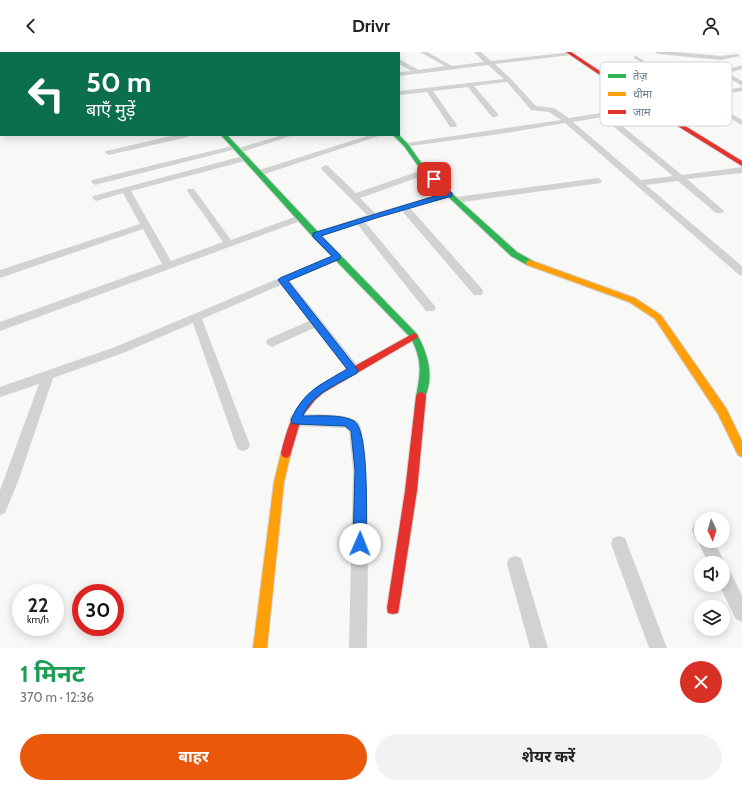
<!DOCTYPE html>
<html lang="hi">
<head>
<meta charset="utf-8">
<style>
  :root { --surface:#fff; --page:#f2f2f2; --text:#222; --muted:#767676; --accent:#ea580c }
  body { margin:0; font-family:Cabin,"Noto Sans Devanagari",sans-serif; background:var(--page); color:var(--text); height:100vh; display:flex; flex-direction:column; font-size:15px; white-space:nowrap }
  * { box-sizing:border-box; margin:0 }
  p { font-size:13px; color:var(--muted) }
  .icon { flex:none; width:22px; height:22px; fill:none; stroke:currentColor; stroke-width:2; stroke-linecap:round; stroke-linejoin:round }
  .map { position:relative; height:596px; overflow:hidden }
  .drawer { display:flex; flex-direction:column; background:var(--surface); flex:1 }
  .drawer>* { flex:none }
  .top-card { position:absolute; left:0px; top:0px; width:400px; height:84px; box-shadow:0 2px 10px #0003; background:#0b6e4f; color:#fff; overflow:hidden }
  .needle { width:26px; rotate:176deg }
  .buttons { position:absolute; left:694px; top:460px; display:grid; gap:8px }
  .buttons a { display:grid; place-items:center; width:36px; height:36px; border-radius:50%; background:var(--surface); box-shadow:0 2px 10px #0003; font-size:20px }
  .speed { position:absolute; left:12px; top:532px; display:flex; gap:8px; font-size:20px; font-weight:700; text-align:center }
  .speed>* { display:grid; place-content:center; width:52px; height:52px; border-radius:50%; background:var(--surface); box-shadow:0 2px 10px #0003; line-height:1 }
  .speed small { font-size:10px; font-weight:400 }
  .speed .limit { border:6px solid #d22; background:#fff; color:#111 }
  .pin { position:absolute; display:grid; place-items:center; width:34px; height:34px; color:#fff; margin:-17px; border-radius:8px; box-shadow:0 2px 6px #0006 }
  .me { position:absolute; width:44px; margin:-22px; rotate:1deg; stroke-linejoin:round; filter:drop-shadow(0 0 3px #0008) }
  .turn { display:flex; align-items:center; gap:14px; height:84px; padding:0 20px; font-size:18px }
  .turn .icon { width:52px; height:52px; stroke-width:2.5 }
  .turn b { display:block; font-size:28px; line-height:34px }
  .round { display:grid; place-items:center; flex:none; width:42px; height:42px; border-radius:21px; background:var(--page) }
  .summary { display:flex; align-items:center; justify-content:space-between; height:68px; padding:0 20px }
  h1 { font-size:24px; font-weight:700; line-height:30px; color:#1e9e55 }
  .action { display:flex; gap:8px; margin-top:auto; padding:8px 20px }
  .action a { flex:1; height:46px; border-radius:24px; background:var(--accent); color:#fff; font-size:16px; font-weight:700; line-height:46px; text-align:center }
  .action a+a { background:var(--page); color:var(--text) }
  header { display:flex; justify-content:space-between; align-items:center; height:52px; padding:0 20px; background:var(--surface); font-size:18px; font-weight:700 }
  .map>svg:first-child { display:block }
</style>
</head>
<body>
<header><svg class="icon" aria-label="back" viewBox="0 0 24 24"><path d="M15 5l-7 7 7 7"/></svg>Drivr<svg class="icon" aria-label="person" viewBox="0 0 24 24"><circle cx="12" cy="8" r="4"/><path d="M4 21q1-7 8-7t8 7"/></svg></header>
<div class="map">
<svg width="742" height="596" viewBox="0 0 742 596">
  <rect width="100%" height="100%" fill="#f8f8f7"/>
  <g fill="none" stroke-linecap="round" stroke-linejoin="round">
    <!-- fast casing -->
    <g stroke="#d3d5d6" stroke-width="2">
      <path id="fast" d="M282,0h5v1h-5z
        M221,83h6l92,98 98,101c11,20 18,43 7,65l-3,1 -3,-1 -2,-3c5,-24 6,-36 -5,-58l-98,-101z
        M393,83h6l9,9 19,27 90,81 16,9 1,2 -1,2h-6l-16,-9 -88,-83 -19,-27z"/>
    </g>
    <!-- slow casing -->
    <g stroke="#d3d5d6" stroke-width="2">
      <path id="slow" d="M530,208l105,38 26,17 65,93 16,33v16l-4,-2 -20,-41 -63,-95 -26,-17 -102,-37 -1,-2 1,-2z
        M286,396l4,2 1,3 -7,29 -17,166h-14l21,-166 7,-29 1,-3z"/>
    </g>
    <!-- jam casing -->
    <g stroke="#d3d5d6" stroke-width="2">
      <path id="jam" d="M566,0h5l80,53 91,56v5l-95,-59z
        M414,281l4,3 -1,2 -94,55 -8,7 -11,14 -5,12 -9,30 -4,2 -4,-2 -1,-3c7,-28 13,-47 36,-66z
        M421,340l3,1 2,3 -9,95 -18,117 -1,5 -5,1 -5,-1 -1,-5 18,-117 11,-95 2,-3z"/>
    </g>
    <!-- lane -->
    <path fill="#d1d3d3" fill-rule="evenodd" d="M634,4h2l68,41 -3,1 -67,-40z"/>
    <!-- street -->
    <path fill="#d1d3d3" fill-rule="evenodd" d="M88,0h11l1,1h-11z
      M344,0h6l1,1h-6z
      M381,0h7l1,1h-7z
      M420,0h7l25,14 32,-4 -10,-10h7l10,9 81,-9v2l-2,1 -75,9 16,15 25,27 18,2 15,10 83,-13 90,-18v4l-37,7 37,22v5l-45,-25 -87,16 72,59 60,-8v6l-55,6 35,30 2,2 -2,2h-6l-38,-32 -32,4 96,81v10l-4,-2 -173,-151 -65,11 -97,13 -1,-2 4,-2 155,-23 -12,-8 -18,-2 -24,-28 -33,4 25,29 -4,2h-3l-24,-30 -35,4 24,34 -1,2h-6l-23,-35 -28,3v-4l105,-12 -16,-14 -89,11v-4l12,-1 -12,-7v-5l20,11 26,-4zM602,65l71,59 -32,4 -68,-58z
      M655,0h22l44,4 16,-2 3,2 -19,4 -63,-6z
      M0,12h1v4h-1z
      M742,13v4l-14,4 14,8v5l-22,-14z
      M175,83h14l-1,2 -79,18 -4,-2 1,-2z
      M282,83h12l-55,18h-3v-4l-141,36 -4,-3 1,-2 144,-35h3v3z
      M370,83h12l-123,41 -4,-3 1,-2z
      M243,104h6l1,2 -1,2 -118,31 40,70 52,-19 -36,-51 1,-2h6l37,51 66,-24h6l2,2 -2,2 -303,111v-9l162,-58 -19,-35 -143,49v-8l140,-46 -17,-31 -27,8 -4,-3 1,-2z
      M325,113l3,1 28,27 66,-23h6l1,2 -1,2 -68,24 15,15 72,-21h6l1,2 -1,2 -43,12 72,81 1,3 -1,3h-8l-72,-84 -37,11 69,83 2,3 -2,3h-8l-69,-87 -38,13h-6l-2,-2 2,-2 54,-18 -45,-45 -1,-2z
      M598,126l4,3 -1,2 -145,20 -4,-3 4,-3z
      M337,202l5,3 -1,2 -51,22 68,85 2,4 -2,4 -4,1 -4,-1 -36,-46 -38,17 -4,2 -4,-2 -2,-3 2,-3 41,-18 -28,-36 -79,34 48,126 -2,4 -5,2 -5,-2 -2,-4 -43,-122 -70,30 -70,25 -34,101 -14,34 -5,2v-25l39,-106 -39,13v-10l115,-40z
      M296,362c14,1 53,-2 62,8 14,15 9,194 9,226h-18l4,-178 -4,-39 -4,-3 -49,-2 -5,-2 -2,-4 2,-4z
      M700,470l1,19h13l11,22 -1,4 5,2 13,26v27l-6,-3 -17,-34h4v-22h-15l-10,-22 1,-2 -4,-1 -3,-8 2,-6z
      M619,484l6,2 42,110h-18l-38,-104 2,-6z
      M515,504l6,2 2,6 25,84h-18l-23,-84 2,-6z"/>
    <!-- fast -->
    <use href="#fast" fill="#30b455" fill-rule="evenodd"/>
    <!-- slow -->
    <use href="#slow" fill="#ff9f0a" fill-rule="evenodd"/>
    <!-- jam -->
    <use href="#jam" fill="#e5322d" fill-rule="evenodd"/>
  </g>
  <!-- route -->
  <path fill="#1a73e8" stroke="#114b97" d="M431,126h5l16,15v3l-76,22 -55,18 19,19v4l-52,22 70,89 -1,3c-19,11 -46,21 -54,43 14,0 39,-2 51,5 16,9 12,104 12,123l-2,5 -4,1 -5,-1 -2,-5 2,-74 -4,-39 -6,-5 -49,-2 -4,-1 -1,-3c12,-29 31,-36 56,-51l-69,-89 2,-2 52,-22 -19,-19v-4l132,-40 -14,-12z"/>
  <!-- legend -->
  <rect x="600" y="10" width="132" height="64" rx="6" fill="#fff" stroke="#d1d6dc" stroke-width="1"/>
  <rect x="608" y="22" width="18" height="4" fill="#30b455"/>
  <rect x="608" y="40" width="18" height="4" fill="#ff9f0a"/>
  <rect x="608" y="58" width="18" height="4" fill="#e5322d"/>
  <g font-size="11" fill="#657889">
    <text x="633" y="28">तेज़</text>
    <text x="633" y="46">धीमा</text>
    <text x="633" y="64">जाम</text>
  </g>
</svg>
<div class="buttons">
<a><svg class="needle" viewBox="-14 -14 28 28"><path d="M0-13l5 13h-10z" fill="#e53935"/><path d="M0 13l5-13h-10z" fill="#767676"/></svg></a>
<a><svg class="icon" aria-label="sound" viewBox="0 0 24 24"><path d="M4 9h4l5-4v14l-5-4H4zM17 9q2 3 0 6"/></svg></a>
<a><svg class="icon" aria-label="layers" viewBox="0 0 24 24"><path d="M12 4l9 5-9 5-9-5zM3 14l9 5 9-5"/></svg></a>
</div>
<div class="speed"><div>22<small>km/h</small></div><div class="limit">30</div></div>
<div class="pin" style="left:434px;top:127px;background:#d93025"><svg class="icon" aria-label="arrive" viewBox="0 0 24 24"><path d="M6 21V4h12l-3 4 3 4H6"/></svg></div>
<svg class="me" style="left:360px;top:492px" viewBox="-20 -20 40 40"><circle r="19" fill="#fff"/><path d="M0-13L10 11 0 6-10 11z" fill="#1a73e8"/></svg>
<div class="top-card">
<div class="turn"><svg class="icon" aria-label="left" viewBox="0 0 24 24"><path d="M17 20v-9H6M10 6l-5 5 5 5"/></svg><div><b>50 m</b>बाएँ मुड़ें</div></div>
</div>
</div>
<section class="drawer">
<div class="summary"><div><h1>1 मिनट</h1><p>370 m · 12:36</p></div><a class="round" style="background:#d93025;color:#fff"><svg class="icon" aria-label="close" viewBox="0 0 24 24"><path d="M6 6l12 12M18 6L6 18"/></svg></a></div>
<div class="action"><a>बाहर</a><a>शेयर करें</a></div>
</section>
</body>
</html>
